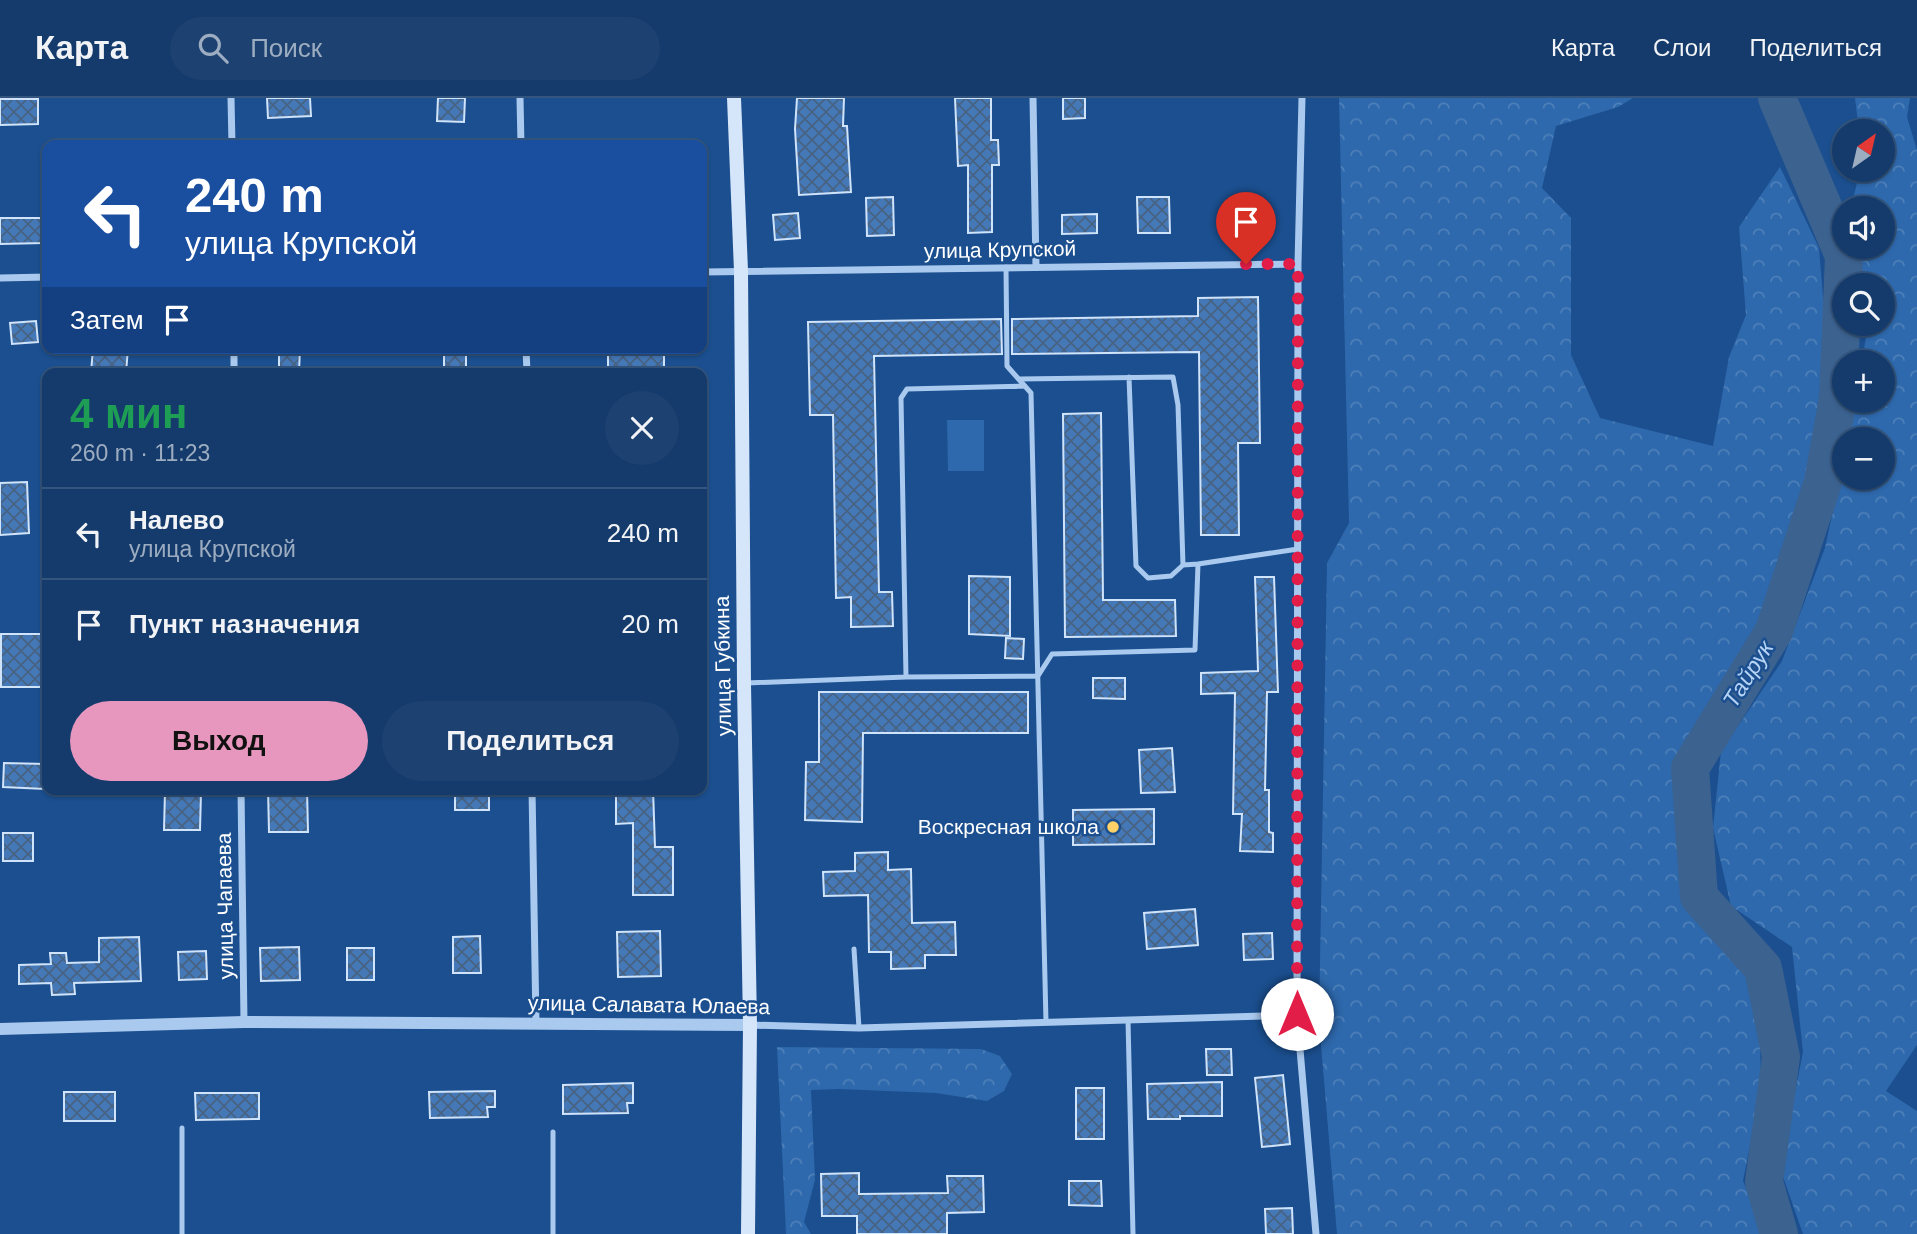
<!DOCTYPE html>
<html lang="ru">
<head>
<meta charset="utf-8">
<style>
  :root { --surface:#143b6b; --page:#1d4271; --text:#f1f3f6; --muted:#9dadc1; --line:#33557e; --accent:#e797bd }
  body { margin:0; font-family:Helvetica,sans-serif; background:var(--page); color:var(--text); height:100vh; display:flex; flex-direction:column; font-size:26px; white-space:nowrap }
  * { box-sizing:border-box; margin:0 }
  p { font-size:23px; color:var(--muted) }
  .icon { flex:none; width:38px; height:38px; fill:none; stroke:currentColor; stroke-width:2; stroke-linecap:round; stroke-linejoin:round }
  .map { position:relative; flex:1; overflow:hidden }
  .panel { position:absolute; left:42px; top:270px; width:665px; height:427px; display:flex; flex-direction:column; background:var(--surface); border-radius:14px; box-shadow:0 2px 5px #0004,0 0 0 2px var(--line) }
  .panel>* { flex:none }
  .guide { position:absolute; left:42px; top:42px; width:665px; height:214px; border-radius:14px; box-shadow:0 2px 5px #0004,0 0 0 2px var(--line); background:#1a4fa0; color:#fff; overflow:hidden }
  .needle { width:46px; rotate:34deg }
  .fabs { position:absolute; left:1832px; top:21px; display:grid; gap:14px }
  .fabs a { display:grid; place-items:center; width:63px; height:63px; border-radius:50%; background:var(--surface); box-shadow:0 2px 5px #0004,0 0 0 2px var(--line); font-size:35px }
  .pin { position:absolute; display:grid; place-items:center; width:60px; height:60px; color:#fff; margin:-72px -30px; border-radius:50% 50% 50% 0; rotate:-45deg; box-shadow:0 0 7px #0007 }
  .pin .icon { rotate:45deg }
  .me { position:absolute; width:77px; margin:-38px; rotate:0deg; stroke-linejoin:round; filter:drop-shadow(0 0 5px #0008) }
  .turn { display:flex; align-items:center; gap:24px; height:147px; padding:0 28px; font-size:32px }
  .turn .icon { width:91px; height:91px; stroke-width:2.5 }
  .turn b { display:block; font-size:49px; line-height:60px }
  .then { display:flex; align-items:center; height:66px; padding:0 28px; background:#0003; gap:14px; font-size:26px }
  .round { display:grid; place-items:center; flex:none; width:74px; height:74px; border-radius:37px; background:var(--page) }
  .overview { display:flex; align-items:center; justify-content:space-between; height:119px; padding:0 28px }
  h1 { font-size:42px; font-weight:700; line-height:52px; color:#1e9e55 }
  .action { display:flex; gap:14px; margin-top:auto; padding:14px 28px }
  .action a { flex:1; height:80px; border-radius:42px; background:var(--accent); color:#111; font-size:28px; font-weight:700; line-height:80px; text-align:center }
  .action a+a { background:var(--page); color:var(--text) }
  ul { padding:0; list-style:none }
  li { display:flex; align-items:center; gap:21px; height:91px; padding:0 28px; border-top:2px solid var(--line) }
  li div { flex:1 }
  li b { display:block; font-size:26px }
  li em { font-style:normal }
  header { display:flex; align-items:center; gap:42px; box-sizing:border-box; height:98px; padding:0 35px; background:var(--surface); border-bottom:2px solid var(--line) }
  header strong { font-size:33px }
  nav { display:flex; gap:38px; margin-inline-start:auto; font-size:24px }
  .search { width:490px; height:63px; background:var(--page); display:flex; align-items:center; gap:18px; box-sizing:border-box; padding:0 24px; border-radius:38px; color:var(--muted); font-size:26px }
  .map>svg:first-child { display:block }
</style>
</head>
<body>
<header>
<strong>Карта</strong>
<div class="search"><svg class="icon" aria-label="search" viewBox="0 0 24 24"><circle cx="10" cy="10" r="6"/><path d="M15 15l6 6"/></svg>Поиск</div>
<nav><a>Карта</a><a>Слои</a><a>Поделиться</a></nav>
</header>
<div class="map">
<svg width="1917" height="1136" viewBox="0 0 1917 1136">
  <defs>
    <pattern id="forest-crowns" width="20" height="18" patternUnits="userSpaceOnUse" patternTransform="scale(1.75)"><rect width="20" height="18" fill="#2e69ad"/><path d="M2 6a3 3 0 1 1 6 0M12 15a3 3 0 1 1 6 0" fill="none" stroke="#4d80b9"/></pattern>
    <pattern id="building-cross-hatch" width="8" height="8" patternUnits="userSpaceOnUse" patternTransform="scale(1.75)"><rect width="8" height="8" fill="#4478b7"/><path d="M0 0l8 8M0 8l8-8" fill="none" stroke="#486282"/></pattern>
  </defs>
  <rect width="100%" height="100%" fill="#1b4f8f"/>
  <!-- green -->
  <path fill="#2e69ad" d="M947,322h37v51h-36z"/>
  <!-- forest -->
  <path fill="url(#forest-crowns)" d="M1339,0h294l-15,9 -62,19 -14,62 29,30v137l29,63 113,28 16,-89 17,-42 -7,-88 41,-60 39,81 7,87 -3,85 -26,103 -35,102 -59,87 -22,51 4,106 18,55 42,35 15,75 1,56 -18,91 21,53h-427l-18,-213 8,-458 22,-40z
    M1855,0h55l-3,19 10,33v895l-31,46 31,20v123h-114l-23,-66 23,-116 -11,-105 -61,-41 -18,-78 8,-77 61,-90 43,-113 19,-88v18h39v-39h-34l7,-38h27v-39h-21l6,-38h15v-39h-21l-8,-38h29v-39h-32l9,-38h23v-39h-24z
    M777,949l204,2 19,7 12,18 -8,17 -17,10 -51,-8 -97,-4 -28,1 4,90 -11,42 7,12h-25z"/>
  <g fill="none" stroke-linecap="round" stroke-linejoin="round">
    <!-- river -->
    <path stroke="#3c6290" stroke-width="38" d="M1777,0l67,158 -6,142 -15,84 -49,149 -84,137 9,129 64,71 18,89 -17,125 15,52"/>
  </g>
  <!-- building -->
  <path fill="url(#building-cross-hatch)" stroke="#cfe3fa" stroke-width="2" d="M267,0h43l1,18 -43,2z
    M438,0h27l-1,24 -27,-1z
    M797,0h47l-1,28h4l4,66 -52,3 -4,-66z
    M955,0h36v42h7l1,25h-7v67l-24,1v-68l-10,1z
    M1063,0h22v20l-22,1z
    M0,1h38v25l-38,1z
    M893,99l1,38 -27,1 -1,-38z
    M1137,99h32l1,36h-32z
    M1258,103v31h-17v-30z
    M798,115l2,25 -25,2 -2,-25z
    M1097,116v19l-35,1v-19z
    M0,120h44v25l-44,1z
    M1258,199l2,146h-22l1,92h-38l-2,-183 -187,2v-35l186,-3v-18z
    M1001,221l1,35 -128,2 5,236h13l1,34 -42,1v-30l-15,1 -3,-183h-23l-2,-93z
    M36,223l2,21 -26,2 -2,-21z
    M93,250h35l-2,25h-35z
    M279,250h21l-1,25h-20z
    M444,250h22v20h-22z
    M608,250h56v21l-56,-2z
    M1101,315l2,187h72l1,36 -111,1 -2,-223z
    M27,384l2,51 -29,2v-52z
    M969,478l41,1v59l-41,-2z
    M1255,479h19l4,115h-11l-2,98h4v42l4,1v19l-33,-1 2,-37h-9l2,-121 -34,1v-21l57,-2z
    M1,536h46v53h-46z
    M1006,540l18,1 -1,20 -18,-1z
    M1093,580h32v21l-32,-1z
    M819,594h209v41h-165l-1,89 -57,-2 1,-58h13z
    M1172,650l3,44 -34,1 -2,-43z
    M4,665l42,1 -1,25 -42,-2z
    M268,691h39l1,43h-39z
    M455,691h34v21h-34z
    M616,691h37l2,58h18v48h-40v-72l-17,1z
    M165,693l36,1 -1,38h-36z
    M1154,711v35l-81,1v-35z
    M3,735h30v28h-30z
    M888,754v18l23,-1 1,54 43,-1 1,33h-31v13l-34,1v-17h-22l-1,-57 -44,1 -1,-24 32,-1v-18z
    M1195,811l3,36 -51,4 -3,-36z
    M660,833l1,45 -43,1 -1,-45z
    M1272,835l1,26 -29,1 -1,-26z
    M480,838l1,37h-28v-36z
    M139,839l2,44 -67,2 1,11 -23,1 -1,-12 -32,1v-19l32,-1 -1,-11h16l1,10 32,-1v-24z
    M299,849l1,33 -39,1 -1,-33z
    M347,850h27v32h-27z
    M206,853l1,28 -28,1 -1,-28z
    M1206,951h25l1,26h-25z
    M1283,977l7,69 -28,3 -7,-69z
    M1222,984v34h-42v3h-32l-1,-35z
    M633,985v20h-6l1,10 -65,1v-29z
    M1076,990h28v51h-28z
    M495,993v16h-8l1,10 -58,1 -1,-26z
    M64,994h51v29h-51z
    M195,995h64v26l-63,1z
    M859,1075v21l89,-1 -1,-17h36l1,36 -37,1v21h-90v-18h-35l-1,-42z
    M1069,1083h32l1,25 -33,-1z
    M1292,1110l1,26h-27l-1,-25z"/>
  <g fill="none" stroke-linecap="round" stroke-linejoin="round">
    <!-- service -->
    <path stroke="#a9c9ee" stroke-width="5" d="M1006,169l1,99 24,27 15,629
      M1129,279l7,189 12,12 23,-2 12,-11
      M1019,281l154,-2 5,28 5,160 15,-1
      M906,579l-5,-279 6,-9 118,-3
      M747,585l159,-6 132,-1 14,-22 143,-4 3,-86 100,-15
      M854,851l5,79
      M1128,922l5,214
      M182,1030v106
      M553,1136v-102"/>
    <!-- minor -->
    <path stroke="#a9c9ee" stroke-width="7" d="M231,0l1,47
      M520,0l1,47
      M1033,0l3,169
      M1302,0l-4,166 -1,751 19,219
      M702,174l596,-8
      M0,180l47,-1
      M234,250v25
      M526,250l1,25
      M241,691l3,233
      M532,691l4,234
      M750,927l109,3 438,-13"/>
    <!-- tertiary -->
    <path stroke="#a9c9ee" stroke-width="12" d="M0,931l244,-7 506,3"/>
    <!-- secondary -->
    <path stroke="#d6e6fa" stroke-width="14" d="M734,0l7,173 3,413 6,341 -2,209"/>
  </g>
  <g fill="none" stroke-linecap="round" stroke-linejoin="round">
    <!-- route -->
    <path stroke="#e11d48" stroke-width="12" stroke-dasharray="0 21.6" d="M1246,166h52l-1,750"/>
  </g>
  <!-- markers -->
  <circle fill="#ffd166" stroke="#1b4f8f" stroke-width="2.5" cx="1113" cy="729" r="7"/>
  <g text-anchor="middle" stroke-width="5" stroke-linejoin="round" paint-order="stroke">
    <!-- street labels -->
    <g font-size="21" fill="#fff" stroke="#1b4f8f">
      <text transform="translate(1000 152) rotate(-1)" y="7">улица Крупской</text>
      <text transform="translate(723 568) rotate(-91)" y="7">улица Губкина</text>
      <text transform="translate(225 808) rotate(-91)" y="7">улица Чапаева</text>
      <text transform="translate(649 907) rotate(1)" y="7">улица Салавата Юлаева</text>
    </g>
    <!-- poi labels -->
    <g font-size="21" fill="#fff" stroke="#1b4f8f" text-anchor="end">
      <text x="1099" y="736">Воскресная школа</text>
    </g>
    <!-- water labels -->
    <g font-size="23" font-style="italic" fill="#b5d3f5" stroke="#1b4f8f">
      <text transform="translate(1748 576) rotate(-58)" y="8">Тайрук</text>
    </g>
  </g>
</svg>
<div class="fabs">
<a><svg class="needle" viewBox="-14 -14 28 28"><path d="M0-13l5 13h-10z" fill="#e53935"/><path d="M0 13l5-13h-10z" fill="#9dadc1"/></svg></a>
<a><svg class="icon" aria-label="sound" viewBox="0 0 24 24"><path d="M4 9h4l5-4v14l-5-4H4zM17 9q2 3 0 6"/></svg></a>
<a><svg class="icon" aria-label="search" viewBox="0 0 24 24"><circle cx="10" cy="10" r="6"/><path d="M15 15l6 6"/></svg></a>
<a>+</a>
<a>−</a>
</div>
<div class="pin" style="left:1246px;top:166px;background:#d93025"><svg class="icon" aria-label="arrive" viewBox="0 0 24 24"><path d="M6 21V4h12l-3 4 3 4H6"/></svg></div>
<svg class="me" style="left:1297px;top:916px" viewBox="-20 -20 40 40"><circle r="19" fill="#fff"/><path d="M0-13L10 11 0 6-10 11z" fill="#e11d48"/></svg>
<div class="guide">
<div class="turn"><svg class="icon" aria-label="left" viewBox="0 0 24 24"><path d="M17 20v-9H6M10 6l-5 5 5 5"/></svg><div><b>240 m</b>улица Крупской</div></div>
<div class="then">Затем<svg class="icon" aria-label="arrive" viewBox="0 0 24 24"><path d="M6 21V4h12l-3 4 3 4H6"/></svg></div>
</div>
<section class="panel">
<div class="overview"><div><h1>4 мин</h1><p>260 m · 11:23</p></div><a class="round"><svg class="icon" aria-label="close" viewBox="0 0 24 24"><path d="M6 6l12 12M18 6L6 18"/></svg></a></div>
<ul>
<li><svg class="icon" aria-label="left" viewBox="0 0 24 24"><path d="M17 20v-9H6M10 6l-5 5 5 5"/></svg><div><b>Налево</b><p>улица Крупской</p></div><em>240 m</em></li>
<li><svg class="icon" aria-label="arrive" viewBox="0 0 24 24"><path d="M6 21V4h12l-3 4 3 4H6"/></svg><div><b>Пункт назначения</b></div><em>20 m</em></li>
</ul>
<div class="action"><a>Выход</a><a>Поделиться</a></div>
</section>
</div>
</body>
</html>
